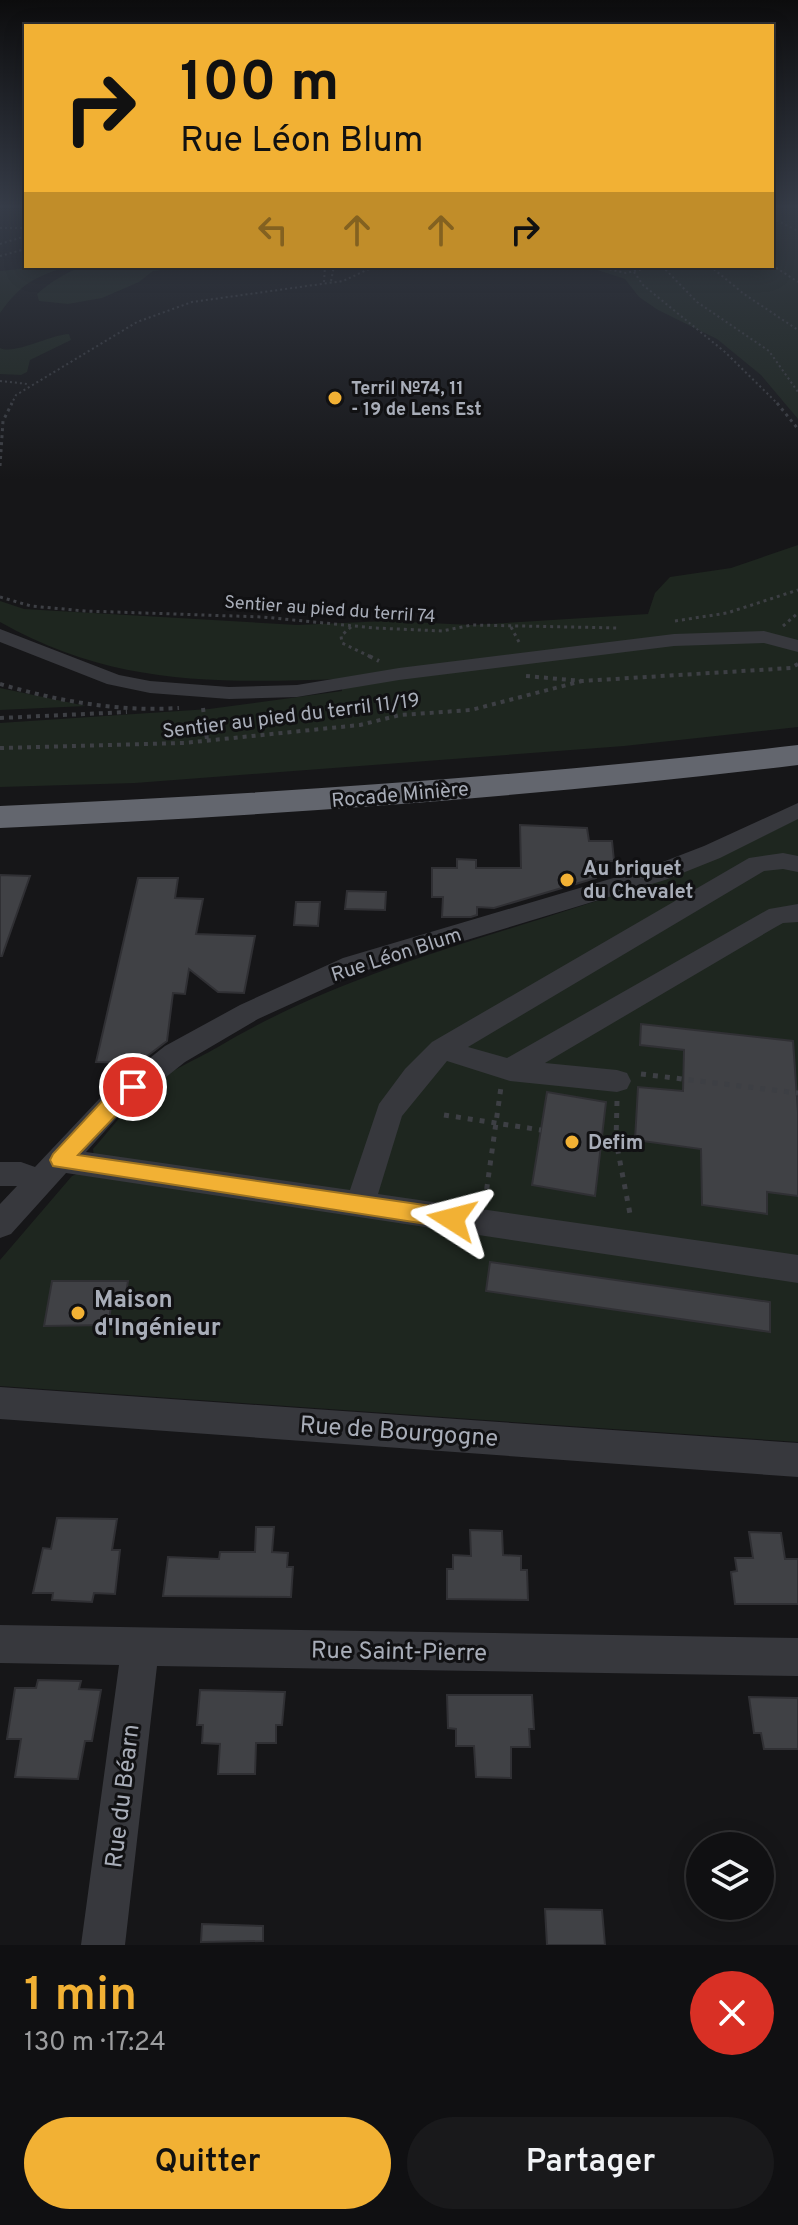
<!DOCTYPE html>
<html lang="fr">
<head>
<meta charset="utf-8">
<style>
  :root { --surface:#101012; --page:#19191b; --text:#f1f3f6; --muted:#9c9d9f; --line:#303032; --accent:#f2b134 }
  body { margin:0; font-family:Overpass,sans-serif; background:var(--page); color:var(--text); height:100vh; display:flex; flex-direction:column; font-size:30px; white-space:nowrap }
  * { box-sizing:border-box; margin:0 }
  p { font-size:26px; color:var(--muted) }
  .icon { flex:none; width:44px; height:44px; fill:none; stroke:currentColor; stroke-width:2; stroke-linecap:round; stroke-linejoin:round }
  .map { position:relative; height:1945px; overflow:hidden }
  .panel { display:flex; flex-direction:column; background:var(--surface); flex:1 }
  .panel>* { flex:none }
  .banner { position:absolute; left:24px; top:24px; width:750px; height:244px; border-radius:0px; box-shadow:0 4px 20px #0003,0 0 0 2px var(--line); background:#f2b134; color:#111; overflow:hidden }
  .controls { position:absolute; left:686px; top:1832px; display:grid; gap:16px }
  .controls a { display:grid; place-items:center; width:88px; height:88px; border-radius:50%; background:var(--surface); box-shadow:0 4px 20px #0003,0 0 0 2px var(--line); font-size:40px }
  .pin { position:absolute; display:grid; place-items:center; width:68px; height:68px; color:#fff; margin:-34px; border:4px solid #fff; border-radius:50%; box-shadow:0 2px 8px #0007 }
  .me { position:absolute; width:88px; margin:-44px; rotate:279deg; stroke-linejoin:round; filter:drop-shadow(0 0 6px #0008) }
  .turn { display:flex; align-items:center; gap:28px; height:168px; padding:0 24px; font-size:36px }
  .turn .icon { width:104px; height:104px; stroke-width:2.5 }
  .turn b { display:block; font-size:56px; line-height:68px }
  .lanes { display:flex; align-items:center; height:76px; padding:0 24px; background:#0003; justify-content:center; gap:40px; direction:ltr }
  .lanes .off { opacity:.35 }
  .round { display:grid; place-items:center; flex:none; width:84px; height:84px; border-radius:42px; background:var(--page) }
  .overview { display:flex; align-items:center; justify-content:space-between; height:136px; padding:0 24px }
  h1 { font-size:48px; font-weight:600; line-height:60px; color:var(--accent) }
  .button { display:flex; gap:16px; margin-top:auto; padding:16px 24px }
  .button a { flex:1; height:92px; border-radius:48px; background:var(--accent); color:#111; font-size:32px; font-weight:600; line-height:92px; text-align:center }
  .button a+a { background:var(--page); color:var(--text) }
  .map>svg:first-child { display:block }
</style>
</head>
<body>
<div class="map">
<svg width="798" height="1945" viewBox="0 0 798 1945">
  <rect width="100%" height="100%" fill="#161618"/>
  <!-- green -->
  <path fill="#1e261f" d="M772,208h22l4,3v208l-37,-44 -44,-36 -59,-29 -19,-13 -14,-18 -40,-13h187z
    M49,266h19c-35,12 -46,17 -68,47v-42z
    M85,266h109l-41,5 -14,11 -37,16 -34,6 -29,-3 -2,-7c15,-13 29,-22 48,-28z
    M69,334l2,6 -41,20 -3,12 -6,3 -21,-1v-26c15,7 49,-13 69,-14z
    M798,545v182l-174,19 -489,37 -135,4v-64l209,-14 133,-18v-12c-126,4 -229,7 -342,-57v-21l24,8 273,16 90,-4 85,4 176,-11 7,-21 15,-16 61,-9z
    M0,688l86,18 -86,4z
    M798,818v624l-798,-56v-126l72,-84 23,-10 -2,-17c16,-18 31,-38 48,-55 20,-20 53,-33 77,-47 180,-108 397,-129 580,-229z"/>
  <!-- building -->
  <path fill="#404145" stroke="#303034" stroke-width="2" d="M520,825l67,3 2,13h23l2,20h-19l1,17 -102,30 -17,-1v8l-6,2h-29l1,-20h-11v-29h25v-9l19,1v8h45z
    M0,875l30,1 -28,80h-2z
    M138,878h40l-3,20 28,1 -7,35 59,2 -11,57 -26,-1 -29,-23 -4,25 -12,-1 -6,48 -29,22 -42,-1z
    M347,891l39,1 -1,18 -40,-1z
    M296,902h24l-2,24 -24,-1z
    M641,1024l152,17 5,71v84l-31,-4v22l-65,-9 -1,-56 -66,-9 3,-53 45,4 1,-41 -44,-5z
    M547,1092l59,10 -11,94 -63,-11z
    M490,1262l280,40v30l-284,-41z
    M52,1281h76l-3,19 -13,1 -4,24 -64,1z
    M57,1518l60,1 -5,31h8l-5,44 -21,-1 -2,9 -40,-2 1,-7h-20l10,-45 8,1z
    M256,1527h18l-2,25 16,1 -1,14h6l-2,30 -128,-1 5,-39 51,2 1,-7h35z
    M470,1530l32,1 1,24 18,1v14h6l1,30 -81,-1v-30h6v-14l18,1z
    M749,1532l32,1 4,26h13v45h-63l-4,-32 6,-1 -2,-13h18z
    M38,1680l43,1 -2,8 22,1 -9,51h-7l-7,38 -63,-2 6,-38h-14l8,-51h21z
    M200,1690l85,2 -3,33h-6v18h-20l-1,31h-37l2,-30 -18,-1 1,-18h-6z
    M447,1695h85l2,34h-5l1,18h-19v31l-35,-1 -2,-31h-18v-17l-8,-1z
    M749,1697l49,1v51h-34l-3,-16h-7z
    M545,1909l57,1 3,35h-58z
    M202,1924l61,2v15l-62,1z"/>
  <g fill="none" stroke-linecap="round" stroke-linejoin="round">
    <!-- path-far3 -->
    <path stroke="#3d3f44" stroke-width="2" stroke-dasharray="2 3" stroke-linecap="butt" d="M772,218l26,13
      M0,228h26
      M0,244l26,-8
      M0,256l26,-7
      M772,265l26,17
      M595,266l31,7 29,-7
      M662,266l35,36 72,49 29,41
      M710,266l34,28 54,36
      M634,272l9,13 82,67 54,53
      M331,281l3,-15
      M324,282l1,-16
      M0,381l28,3
      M11,405l5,-10 121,-73 55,-20 151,-21 28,-13 53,-2"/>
    <!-- path-far2 -->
    <path stroke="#3d3f44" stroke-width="3" stroke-dasharray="3 4" stroke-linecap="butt" d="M777,403l21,26
      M0,466l3,-45 9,-18
      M0,597l31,9 54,5 178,6 112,11 67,3 30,-6 147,3
      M675,621l52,-8 71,-23
      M783,626l15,-13
      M351,627l-10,9 1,7 31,15
      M511,627l8,15"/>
    <!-- path-far1 -->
    <path stroke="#3d3f44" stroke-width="4" stroke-dasharray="4 5" stroke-linecap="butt" d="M369,656l10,5
      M526,676l56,5 209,-13 7,-4
      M0,684c58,17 118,28 179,24
      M203,708l4,32
      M0,718l127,-6
      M0,748l184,-5 176,-18 40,-10 71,-5 111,-29"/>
    <!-- path -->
    <path stroke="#3d3f44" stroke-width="5" stroke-dasharray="5 7" stroke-linecap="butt" d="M641,1074l157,19
      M617,1101l-1,40 15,78
      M444,1115l97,15
      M485,1201l16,-114"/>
    <!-- minor -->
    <path fill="#37383d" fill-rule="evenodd" d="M0,629l119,46 31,6 79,6 68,-2 102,-17 275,-34 90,-3 34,9v12l-34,-9 -90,3 -275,34 -102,17 -68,2 -79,-6 -43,-9 -107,-42z
      M798,803v16l-78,39 -55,22 -304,92 -103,47 -73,43 -63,50 -36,40 264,38 29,-86 26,-35 27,-27 317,-184 34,-5 15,3v16l-15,-3 -19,2 -296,176 39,11 262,-149 29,-5v18l-15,1 -9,5 -229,135 72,7 10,3 4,8 -4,8 -10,3 -107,-11 -63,-20 -45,55 -24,78 420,61v28l-732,-110 -55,61 -11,4v-34l17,-18h-17v-24h21l14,5 67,-71 63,-50 75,-41 103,-47 304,-90 57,-22z
      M0,1387l798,56v34l-798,-58z
      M0,1625l798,13v38l-641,-10 -32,279h-44l38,-280 -119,-2z"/>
    <!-- highway -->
    <path fill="#63666e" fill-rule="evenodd" d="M798,745v20c-265,32 -531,51 -798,63v-22c267,-12 533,-30 798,-61z"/>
  </g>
  <!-- sky -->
  <linearGradient id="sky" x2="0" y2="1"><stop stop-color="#0c0c0d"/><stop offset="0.43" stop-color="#363c48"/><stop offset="1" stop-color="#363c48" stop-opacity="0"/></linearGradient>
  <rect width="798" height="480" fill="url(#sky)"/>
  <!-- route -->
  <path fill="#f2b134" stroke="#9d7322" stroke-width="2" d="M133,1079l7,3 3,5 -65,68 374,54 7,3 3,7 -3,6 -7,3 -399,-62 -3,-6 3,-6 52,-56z"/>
  <!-- markers -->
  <g fill="#f2b134" stroke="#111113" stroke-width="3">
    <circle cx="335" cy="398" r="8"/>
    <circle cx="567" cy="880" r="8"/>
    <circle cx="572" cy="1142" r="8"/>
    <circle cx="78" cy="1313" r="8"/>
  </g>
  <g text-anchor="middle" stroke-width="6" stroke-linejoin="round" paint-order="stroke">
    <!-- far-poi labels -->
    <g font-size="18" font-weight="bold" fill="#a8adb8" stroke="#111113" text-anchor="start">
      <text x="351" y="394">Terril №74, 11<tspan x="351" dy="21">- 19 de Lens Est</tspan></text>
    </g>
    <!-- far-street labels -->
    <g font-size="18" fill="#a8adb8" stroke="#111113">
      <text transform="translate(330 609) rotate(4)" y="6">Sentier au pied du terril 74</text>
    </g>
    <!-- street labels -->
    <g font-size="20" fill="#a8adb8" stroke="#111113">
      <text transform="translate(291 715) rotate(-7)" y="7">Sentier au pied du terril 11/19</text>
      <text transform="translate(400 794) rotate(-5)" y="7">Rocade Minière</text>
      <text transform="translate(396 954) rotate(-18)" y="7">Rue Léon Blum</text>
    </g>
    <!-- poi labels -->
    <g font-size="20" font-weight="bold" fill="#a8adb8" stroke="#111113" text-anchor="start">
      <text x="583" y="875">Au briquet<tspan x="583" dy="23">du Chevalet</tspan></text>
      <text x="588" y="1149">Defim</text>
    </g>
    <!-- near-poi labels -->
    <g font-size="24" font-weight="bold" fill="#a8adb8" stroke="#111113" text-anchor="start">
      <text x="94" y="1307">Maison<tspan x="94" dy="28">d'Ingénieur</tspan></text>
    </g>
    <!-- near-street labels -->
    <g font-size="24" fill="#a8adb8" stroke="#111113">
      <text transform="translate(399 1431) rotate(4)" y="8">Rue de Bourgogne</text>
      <text transform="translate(399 1651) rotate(1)" y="8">Rue Saint-Pierre</text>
      <text transform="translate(122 1796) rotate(-83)" y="8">Rue du Béarn</text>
    </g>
  </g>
</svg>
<div class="controls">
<a><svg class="icon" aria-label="layers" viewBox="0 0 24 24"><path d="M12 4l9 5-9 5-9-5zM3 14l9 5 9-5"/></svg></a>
</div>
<div class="pin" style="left:133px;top:1087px;background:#d93025"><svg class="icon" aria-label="arrive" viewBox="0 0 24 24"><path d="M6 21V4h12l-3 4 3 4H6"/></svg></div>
<svg class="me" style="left:452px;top:1219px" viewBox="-20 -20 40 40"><path d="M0-17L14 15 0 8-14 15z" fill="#f2b134" stroke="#fff" stroke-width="4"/></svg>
<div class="banner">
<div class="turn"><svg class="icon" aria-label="right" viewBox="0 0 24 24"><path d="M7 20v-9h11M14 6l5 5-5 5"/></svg><div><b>100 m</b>Rue Léon Blum</div></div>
<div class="lanes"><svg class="icon off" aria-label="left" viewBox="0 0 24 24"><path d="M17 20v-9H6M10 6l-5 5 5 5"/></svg><svg class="icon off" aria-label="ahead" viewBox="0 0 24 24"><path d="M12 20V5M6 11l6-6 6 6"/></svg><svg class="icon off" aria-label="ahead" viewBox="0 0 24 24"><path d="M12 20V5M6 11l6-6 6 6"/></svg><svg class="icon" aria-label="right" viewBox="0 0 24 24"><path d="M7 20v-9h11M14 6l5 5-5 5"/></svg></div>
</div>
</div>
<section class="panel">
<div class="overview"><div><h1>1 min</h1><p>130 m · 17:24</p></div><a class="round" style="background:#d93025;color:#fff"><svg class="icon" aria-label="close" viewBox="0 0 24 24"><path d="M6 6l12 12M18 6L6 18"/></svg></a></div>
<div class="button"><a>Quitter</a><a>Partager</a></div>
</section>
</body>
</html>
